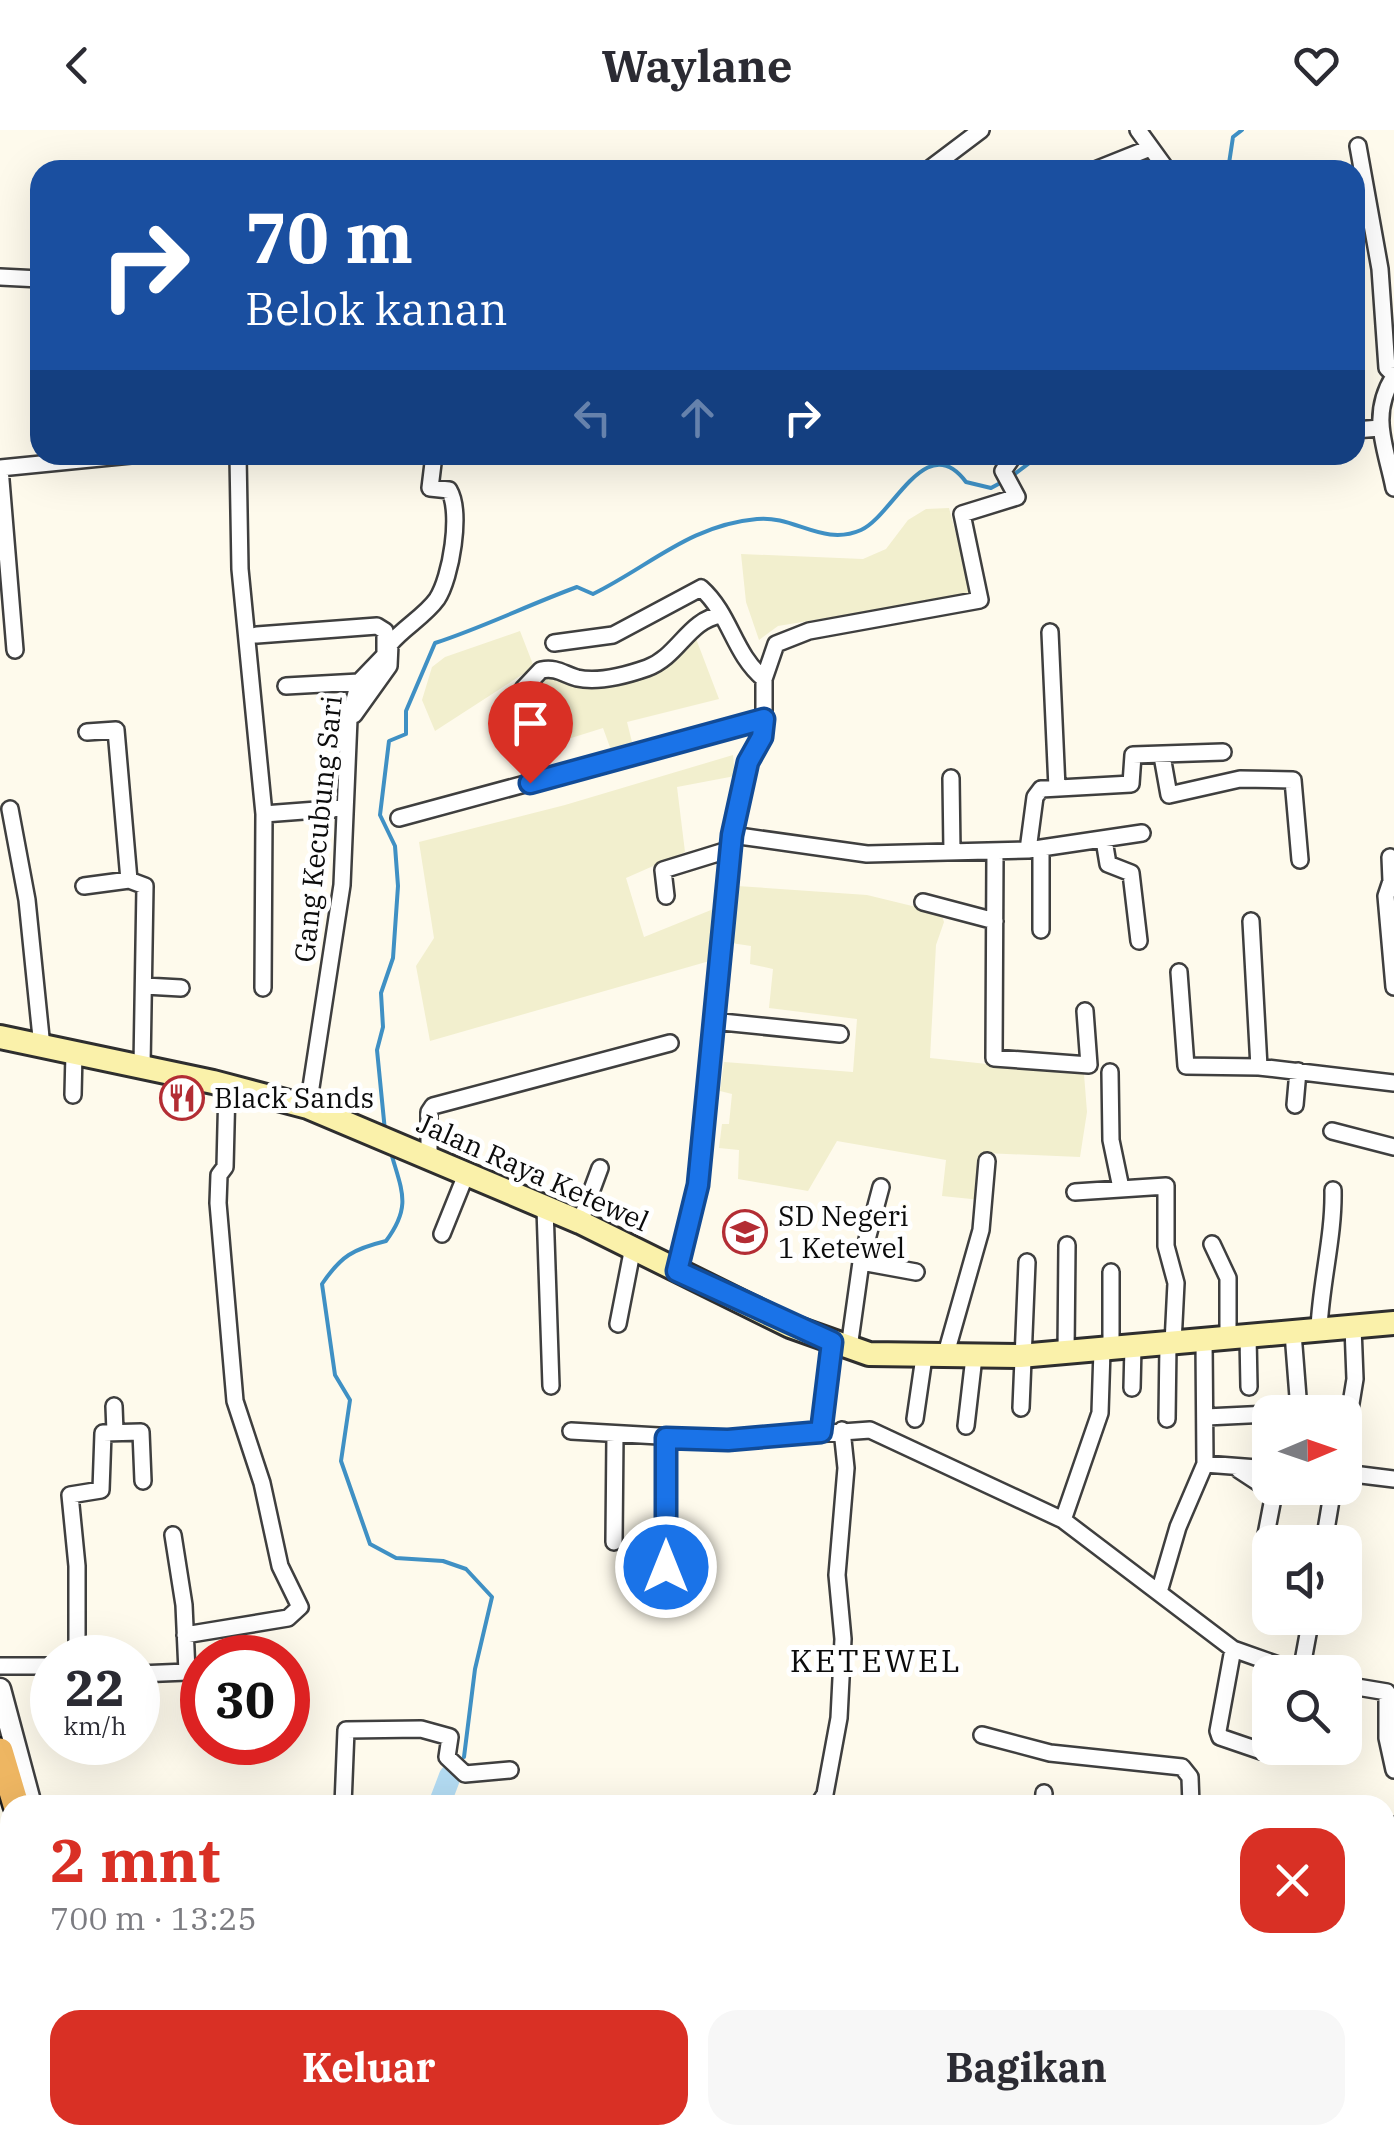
<!DOCTYPE html>
<html lang="id">
<head>
<meta charset="utf-8">
<style>
  :root { --surface:#fff; --page:#f7f7f7; --text:#2b2b33; --muted:#7c7c81; --accent:#d93025 }
  body { margin:0; font-family:"IBM Plex Serif",serif; background:var(--page); color:var(--text); height:100vh; display:flex; flex-direction:column; font-size:38px; white-space:nowrap }
  * { box-sizing:border-box; margin:0 }
  p { font-size:32px; color:var(--muted) }
  .icon { flex:none; width:55px; height:55px; fill:none; stroke:currentColor; stroke-width:2; stroke-linecap:round; stroke-linejoin:round }
  .map { position:relative; flex:1; overflow:hidden }
  .details { position:absolute; left:0px; top:1665px; width:1395px; height:350px; display:flex; flex-direction:column; background:var(--surface); border-radius:30px 30px 0 0; box-shadow:0 10px 40px #0002 }
  .details>* { flex:none }
  .top-card { position:absolute; left:30px; top:30px; width:1335px; height:305px; border-radius:30px; box-shadow:0 10px 40px #0002; background:#1a4fa0; color:#fff; overflow:hidden }
  .needle { width:65px; rotate:88deg }
  .controls { position:absolute; left:1252px; top:1265px; display:grid; gap:20px }
  .controls a { display:grid; place-items:center; width:110px; height:110px; border-radius:20px; background:var(--surface); box-shadow:0 10px 40px #0002; font-size:50px }
  .speed { position:absolute; left:30px; top:1505px; display:flex; gap:20px; font-size:50px; font-weight:700; text-align:center }
  .speed>* { display:grid; place-content:center; width:130px; height:130px; border-radius:50%; background:var(--surface); box-shadow:0 10px 40px #0002; line-height:1 }
  .speed small { font-size:25px; font-weight:400 }
  .speed .limit { border:15px solid #d22; background:#fff; color:#111 }
  .pin { position:absolute; display:grid; place-items:center; width:85px; height:85px; color:#fff; margin:-102px -42px; border-radius:50% 50% 50% 0; rotate:-45deg; box-shadow:0 0 10px #0007 }
  .pin .icon { rotate:45deg }
  .me { position:absolute; width:110px; margin:-55px; rotate:0deg; stroke-linejoin:round; filter:drop-shadow(0 0 8px #0008) }
  .turn { display:flex; align-items:center; gap:35px; height:210px; padding:0 50px; font-size:45px }
  .turn .icon { width:130px; height:130px; stroke-width:2.5 }
  .turn b { display:block; font-size:70px; line-height:85px }
  .lanes { display:flex; align-items:center; height:95px; padding:0 50px; background:#0003; justify-content:center; gap:50px; direction:ltr }
  .lanes .off { opacity:.35 }
  .round { display:grid; place-items:center; flex:none; width:105px; height:105px; border-radius:30px; background:var(--page) }
  .head { display:flex; align-items:center; justify-content:space-between; height:170px; padding:0 50px }
  h1 { font-size:60px; font-weight:700; line-height:75px; color:var(--accent) }
  .action { display:flex; gap:20px; margin-top:auto; padding:20px 50px }
  .action a { flex:1; height:115px; border-radius:30px; background:var(--accent); color:#fff; font-size:40px; font-weight:700; line-height:115px; text-align:center }
  .action a+a { background:var(--page); color:var(--text) }
  header { display:flex; justify-content:space-between; align-items:center; height:130px; padding:0 50px; background:var(--surface); font-size:45px; font-weight:700 }
  .map>svg:first-child { display:block }
</style>
</head>
<body>
<header><svg class="icon" aria-label="back" viewBox="0 0 24 24"><path d="M15 5l-7 7 7 7"/></svg>Waylane<svg class="icon" aria-label="heart" viewBox="0 0 24 24"><path d="M12 20l-8-8c-3-5 5-10 8-4 3-6 11-1 8 4z"/></svg></header>
<div class="map">
<svg width="1394" height="2015" viewBox="0 0 1394 2015">
  <rect width="100%" height="100%" fill="#fefaec"/>
  <!-- farmland -->
  <path fill="#f2efce" d="M949,378l23,86 -194,32 -19,14 -13,-38 -5,-48 122,5 23,-10 22,-29 18,-11z
    M520,501l14,36 -99,64 -13,-31 10,-33 13,-10z
    M695,506l24,63 -92,23 5,20 -21,8 -8,-22 -51,16 -19,-56 8,-11 112,-8 25,-11z
    M733,625l2,21 -58,11 8,65 -59,26 18,59 72,-29 -3,52 -283,81 -14,-75 18,-28 -15,-96 146,-37z
    M737,756l130,9 74,18 3,9 -8,23 -6,113 154,16 3,38 -7,45 -96,-4 -3,47 -39,-4 4,-36 -109,-19 -29,50 -70,-12 1,-29 -20,-2 3,-24h7l3,-30 -12,-3 4,-29 129,10 4,-53 -88,-11 4,-39 -23,-5 1,-18 -20,-3z"/>
  <g fill="none" stroke-linecap="round" stroke-linejoin="round">
    <!-- stream -->
    <path stroke="#3f90c4" stroke-width="4" d="M1228,40l5,-33 9,-7
      M1012,346l28,-21
      M385,1001l-8,-81 6,-23 -2,-34 12,-35 5,-72 -3,-40 -15,-31 9,-74 17,-7v-23l29,-68c49,-16 93,-38 142,-56l16,7c57,-28 97,-69 164,-75 37,-4 66,28 104,11 32,-14 65,-102 105,-48l25,6 13,-7
      M390,1019c11,41 23,56 -4,92 -33,8 -45,15 -64,43l13,91 15,25 -9,61 29,83 26,14 47,3 23,8 26,28 -17,72 -11,88"/>
    <!-- river -->
    <path stroke="#b3dbf2" stroke-width="22" d="M439,1675l11,-29
      M640,2005l6,10"/>
    <!-- minor casing -->
    <g stroke="#3f3f3f" stroke-width="20">
      <path id="minor" d="M1138,0l29,40
        M1358,16l22,123 7,99 7,7
        M928,40l53,-40
        M1095,40l55,-22
        M0,147l40,2
        M1394,246c-25,40 -8,71 0,112
        M1355,300l25,-2
        M238,325l2,114 24,245 -1,174
        M0,338l15,182
        M0,338l131,-13
        M1050,502l7,156
        M257,505l120,-9 8,5v24l-26,27 -10,37 -7,166 -34,222
        M554,513l59,-8 88,-47c30,27 32,65 63,91
        M286,556l73,-4
        M354,585l35,-49 1,-22c13,-16 35,-28 47,-45 14,-21 25,-87 12,-109l-19,-2 4,-33
        M87,602l29,-2 13,150
        M552,613l-29,-54 18,-19c16,-3 22,4 36,8 22,5 50,-3 70,-10 32,-12 41,-48 74,-53
        M1162,626l7,39 71,-16 53,1 7,80
        M951,648l1,74
        M10,679l17,91 15,147
        M264,684l79,-6
        M399,688l366,-99
        M732,705l135,19 161,-4 114,-17
        M1104,710l4,24 23,9 8,68
        M1041,718v82
        M1028,720l7,-53 6,-8 90,-5 2,-29 90,-3
        M995,722l-1,206 95,7 -4,-54
        M1390,727l1,24 -5,15 8,91
        M84,756l45,-6 16,6 -3,180
        M666,766l-3,-26 68,-21
        M923,772l72,19
        M1251,791l8,146
        M1179,842l7,94 73,1 135,16
        M145,856l36,2
        M712,891l128,13
        M1110,942l1,68 10,48
        M73,965l1,-42
        M1295,975l3,-34
        M1332,1001l62,16
        M429,1031v-49l4,-6 237,-63
        M1075,1062l91,-6v60l10,37 -3,60
        M545,1078l6,178
        M580,1092l20,-54
        M442,1104l23,-57
        M1212,1114l16,34v59
        M861,1132l55,10
        M677,1141l21,-86 34,-350 16,-73 16,-30v-53l12,-35 33,-13 171,-31 -18,-86 55,-17 -14,-26 11,-16
        M1111,1142v78
        M618,1194l15,-77
        M1319,1198c2,-46 15,-92 14,-138
        M1293,1203l6,77
        M1248,1206l1,51
        M849,1218l12,-86 20,-75
        M1066,1223l1,-108
        M945,1227l36,-127 6,-69
        M1132,1258l1,-42
        M114,1276l1,26
        M1021,1278l6,-146
        M1206,1287l63,-3
        M915,1289l9,-62
        M1167,1289l1,-75
        M966,1296l8,-69
        M571,1301l158,9 141,-10 193,90 170,129 65,23
        M821,1302l11,-90
        M1345,1310l10,-61 -2,-52
        M1205,1334l65,5
        M1239,1340l35,23 -10,52
        M1345,1343l49,6
        M1063,1390l37,-107 2,-63
        M614,1412l1,-108
        M1324,1412l9,-54
        M666,1437v-129
        M1159,1462l19,-65 27,-63 -1,-123
        M185,1505l103,-17 12,-11 -20,-41 -18,-83 -27,-82 -17,-198 1,-28 6,-8 2,-81
        M1233,1519l-15,82 2,6 41,14
        M77,1528v-92l-7,-71 31,-5 2,-57 38,-1 2,49
        M0,1536h52
        M1301,1542l10,-54
        M138,1544l49,-2 -3,-67 -11,-70
        M1345,1555l42,7v46l7,32
        M982,1605l68,18 132,14 8,10 1,28
        M343,1675l3,-75 75,-1 29,8 -3,20 18,17 45,-4
        M818,1675l7,-11 14,-76 4,-79 -6,-64 9,-107 -4,-38
        M1043,1675l1,-12
        M1385,1718l9,-23
        M1394,1780l-4,44 4,12
        M1385,1882v2
        M1385,1944l7,71
        M0,1979l10,1
        M462,2005l1,10
        M778,2005l1,10
        M1137,2005l1,10
        M42,2015l2,-10
        M324,2015l4,-7 41,-3
        M1238,2015l68,-10"/>
    </g>
    <!-- tertiary casing -->
    <g stroke="#3f3f3f" stroke-width="25">
      <path id="tertiary" d="M0,1559l31,116
        M0,1774l10,22
        M119,2005l6,10
        M190,2005l7,10"/>
    </g>
    <!-- secondary casing -->
    <g stroke="#2e2e2e" stroke-width="28">
      <path id="secondary" d="M0,907l213,45 95,25 272,115 210,104 79,28 151,2 374,-33"/>
    </g>
    <!-- trunk casing -->
    <g stroke="#1d1d1d" stroke-width="30">
      <path id="trunk" d="M0,1621l16,54
        M0,1725l10,29
        M134,2005l7,10
        M171,2005l7,10"/>
    </g>
    <!-- minor -->
    <use href="#minor" stroke="#fff" stroke-width="15"/>
    <!-- tertiary -->
    <use href="#tertiary" stroke="#fff" stroke-width="20"/>
    <!-- secondary -->
    <use href="#secondary" stroke="#faf1aa" stroke-width="22"/>
    <!-- trunk -->
    <use href="#trunk" stroke="#eeb662" stroke-width="25"/>
  </g>
  <g fill="none" stroke-linecap="round" stroke-linejoin="round">
    <!-- route casing -->
    <g stroke="#114b97" stroke-width="25">
      <path id="route" d="M530,653l234,-64 -2,18 -14,25 -16,73 -34,350 -21,86 155,71 -11,90 -93,8 -62,-2v129"/>
    </g>
    <!-- route -->
    <use href="#route" stroke="#1a73e8" stroke-width="18"/>
  </g>
  <!-- icons -->
  <defs>
    <g id="restaurant-ring" transform="scale(2.25)"><circle r="9.5" fill="#fff" stroke="#b32d34" stroke-width="1.5"/><path d="M-5-6h1v4h1v-4h1v4h1v-4h1v5L-1.5 .5V6h-2V.5L-5-1ZM5-6V6H3V1.5H1.5Q1.5-4 5-6Z" fill="#b32d34"/></g>
    <g id="school-ring" transform="scale(2.25)"><circle r="9.5" fill="#fff" stroke="#b32d34" stroke-width="1.5"/><path d="M0-5L7-2L0 1L-7-2ZM-4 1L0 2.5L4 1V4Q0 6-4 4Z" fill="#b32d34"/></g>
  </defs>
  <g fill-rule="evenodd">
    <use href="#restaurant-ring" x="182" y="968"/>
    <use href="#school-ring" x="745" y="1102"/>
  </g>
  <g text-anchor="middle" stroke-width="10" stroke-linejoin="round" paint-order="stroke">
    <!-- street labels -->
    <g font-size="28" fill="#0c0c0c" stroke="#fff">
      <text transform="translate(318 699) rotate(-84)" y="10">Gang Kecubung Sari</text>
      <text transform="translate(533 1042) rotate(24)" y="10">Jalan Raya Ketewel</text>
    </g>
    <!-- poi labels -->
    <g font-size="28" fill="#0c0c0c" stroke="#fff" text-anchor="start">
      <text x="214" y="978">Black Sands</text>
      <text x="778" y="1096">SD Negeri<tspan x="778" dy="32">1 Ketewel</tspan></text>
    </g>
    <!-- quarter labels -->
    <g font-size="32" letter-spacing="2.5" fill="#0c0c0c" stroke="#fff">
      <text x="876" y="1542">KETEWEL</text>
    </g>
  </g>
</svg>
<div class="controls">
<a><svg class="needle" viewBox="-14 -14 28 28"><path d="M0-13l5 13h-10z" fill="#e53935"/><path d="M0 13l5-13h-10z" fill="#7c7c81"/></svg></a>
<a><svg class="icon" aria-label="sound" viewBox="0 0 24 24"><path d="M4 9h4l5-4v14l-5-4H4zM17 9q2 3 0 6"/></svg></a>
<a><svg class="icon" aria-label="search" viewBox="0 0 24 24"><circle cx="10" cy="10" r="6"/><path d="M15 15l6 6"/></svg></a>
</div>
<div class="speed"><div>22<small>km/h</small></div><div class="limit">30</div></div>
<div class="pin" style="left:530px;top:653px;background:#d93025"><svg class="icon" aria-label="arrive" viewBox="0 0 24 24"><path d="M6 21V4h12l-3 4 3 4H6"/></svg></div>
<svg class="me" style="left:666px;top:1437px" viewBox="-20 -20 40 40"><circle r="17" fill="#1a73e8" stroke="#fff" stroke-width="3"/><path d="M0-11L8 9 0 5-8 9z" fill="#fff"/></svg>
<div class="top-card">
<div class="turn"><svg class="icon" aria-label="right" viewBox="0 0 24 24"><path d="M7 20v-9h11M14 6l5 5-5 5"/></svg><div><b>70 m</b>Belok kanan</div></div>
<div class="lanes"><svg class="icon off" aria-label="left" viewBox="0 0 24 24"><path d="M17 20v-9H6M10 6l-5 5 5 5"/></svg><svg class="icon off" aria-label="ahead" viewBox="0 0 24 24"><path d="M12 20V5M6 11l6-6 6 6"/></svg><svg class="icon" aria-label="right" viewBox="0 0 24 24"><path d="M7 20v-9h11M14 6l5 5-5 5"/></svg></div>
</div>
<section class="details">
<div class="head"><div><h1>2 mnt</h1><p>700 m · 13:25</p></div><a class="round" style="background:#d93025;color:#fff"><svg class="icon" aria-label="close" viewBox="0 0 24 24"><path d="M6 6l12 12M18 6L6 18"/></svg></a></div>
<div class="action"><a>Keluar</a><a>Bagikan</a></div>
</section>
</div>
</body>
</html>
